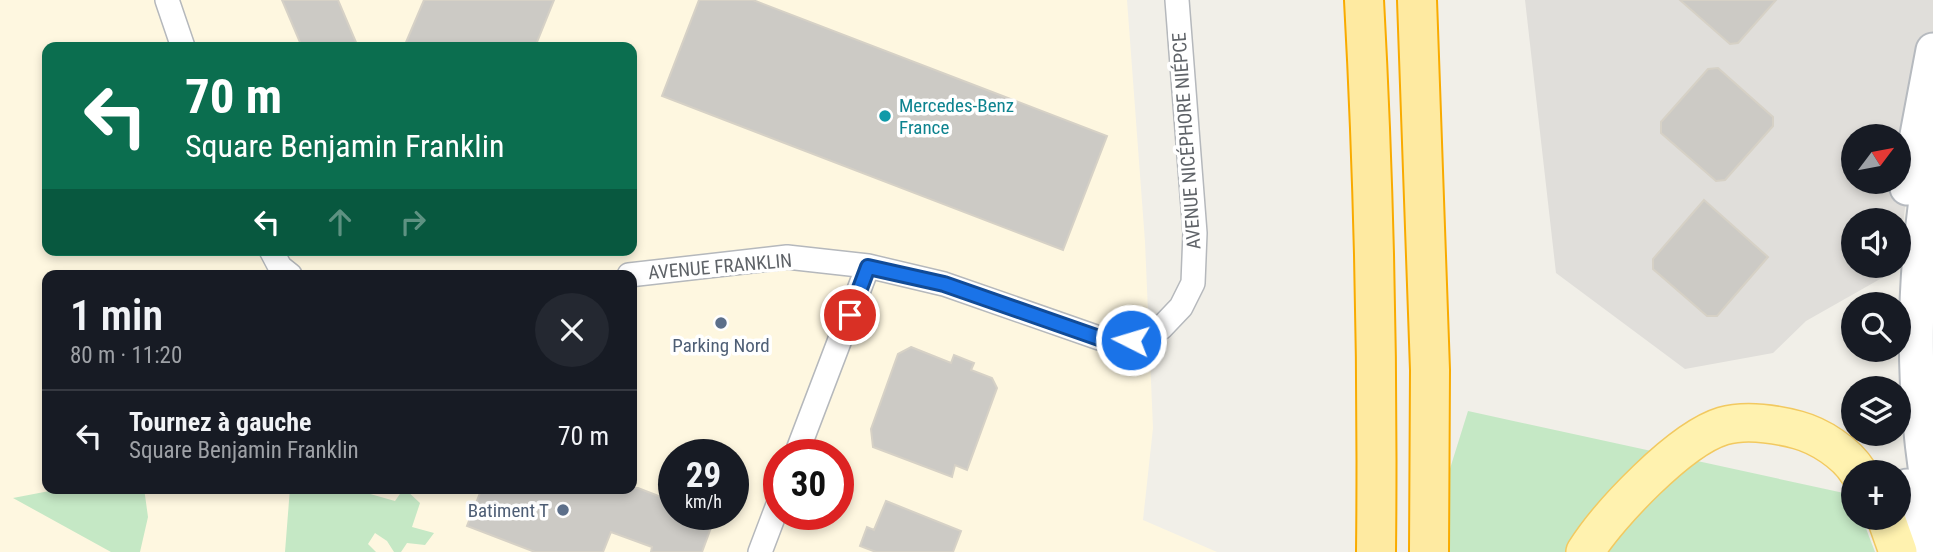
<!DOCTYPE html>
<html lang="fr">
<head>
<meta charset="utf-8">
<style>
  :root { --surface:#171b24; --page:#242831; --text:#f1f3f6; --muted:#9ea1a6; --line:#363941 }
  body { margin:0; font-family:"Roboto Condensed",sans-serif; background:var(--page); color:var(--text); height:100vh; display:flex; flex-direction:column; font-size:26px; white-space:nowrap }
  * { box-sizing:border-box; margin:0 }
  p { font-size:23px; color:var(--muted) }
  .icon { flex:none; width:38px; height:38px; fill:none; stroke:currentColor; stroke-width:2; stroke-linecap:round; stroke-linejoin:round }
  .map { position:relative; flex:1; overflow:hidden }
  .sheet { position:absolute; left:42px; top:270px; width:595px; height:224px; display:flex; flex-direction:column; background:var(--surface); border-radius:14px; box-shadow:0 4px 10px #0003 }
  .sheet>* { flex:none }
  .banner { position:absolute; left:42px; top:42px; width:595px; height:214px; border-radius:14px; box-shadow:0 4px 10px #0003; background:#0b6e4f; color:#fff; overflow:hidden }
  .needle { width:46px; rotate:58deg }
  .tools { position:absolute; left:1841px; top:124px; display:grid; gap:14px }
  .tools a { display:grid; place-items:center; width:70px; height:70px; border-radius:50%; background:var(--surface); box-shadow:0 4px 10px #0003; font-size:35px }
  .speed { position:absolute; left:658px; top:439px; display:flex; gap:14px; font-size:35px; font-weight:700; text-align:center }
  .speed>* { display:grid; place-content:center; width:91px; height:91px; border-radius:50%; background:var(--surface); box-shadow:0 4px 10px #0003; line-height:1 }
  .speed small { font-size:18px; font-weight:400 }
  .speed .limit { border:10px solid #d22; background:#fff; color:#111 }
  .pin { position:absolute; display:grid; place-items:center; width:60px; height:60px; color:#fff; margin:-30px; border:4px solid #fff; border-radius:50%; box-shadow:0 2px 7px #0007 }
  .me { position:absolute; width:77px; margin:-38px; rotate:275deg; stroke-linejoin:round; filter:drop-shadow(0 0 5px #0008) }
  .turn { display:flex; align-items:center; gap:24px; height:147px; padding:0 28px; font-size:32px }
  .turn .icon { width:91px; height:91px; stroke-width:2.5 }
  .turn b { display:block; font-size:49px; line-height:60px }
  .lanes { display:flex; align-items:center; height:66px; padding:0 28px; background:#0003; justify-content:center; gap:35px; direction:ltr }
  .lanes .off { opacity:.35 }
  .round { display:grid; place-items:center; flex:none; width:74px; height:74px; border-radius:37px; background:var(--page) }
  .head { display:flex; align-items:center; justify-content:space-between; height:119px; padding:0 28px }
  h1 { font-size:42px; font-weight:600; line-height:52px }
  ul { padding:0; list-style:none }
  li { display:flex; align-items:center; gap:21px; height:91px; padding:0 28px; border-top:2px solid var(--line) }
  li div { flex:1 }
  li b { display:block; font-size:26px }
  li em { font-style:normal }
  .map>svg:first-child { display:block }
</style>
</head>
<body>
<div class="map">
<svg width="1933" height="552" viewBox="0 0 1933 552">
  <rect width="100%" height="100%" fill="#f1efe8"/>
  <!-- commercial -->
  <path fill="#fef7e0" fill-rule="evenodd" d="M0,0h1127l18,242 8,186 -10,92 74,32h-1217zM47,47h585v203h-585zM47,275h585v213h-585zM674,455h59v59h-59zM779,455h59v59h-59z"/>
  <!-- industrial -->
  <path fill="#e0deda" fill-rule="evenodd" d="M1525,0h408v50l-19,90 -15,113v-33h-46v46h44l-1,4 -90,51 -33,32 -88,16 -129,-96zM1853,136h46v46h-46z"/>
  <!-- green -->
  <path fill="#c5e8c5" d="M1468,411l385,84v23h9l13,34h-451z
    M65,488h79l4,29 -8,35h-29l-98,-54z
    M290,488h59l46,13 9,-13 16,15 -8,24 22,6 -9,12 -18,-2 -6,9h-7l-7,-11 -12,-8 -7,11 8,8h-91z"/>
  <!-- building -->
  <path fill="#cccac5" stroke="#d6d1c6" stroke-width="2" d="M282,0h56l20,47h-56z
    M424,0h130l-19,47h-131z
    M699,0h54l354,136 -44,114 -401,-154z
    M1680,0h96l-38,43 -8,1z
    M1718,68l55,49v9l-48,54 -9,1 -55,-48v-11l47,-53z
    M1704,200l64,57 -51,59h-10l-54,-47v-10z
    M911,347l40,16 3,-8 20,8 -3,7 21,8 5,10 -30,82 -12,-5 -3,12 -79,-30 -2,-18 27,-75z
    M482,488h156l36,14v12h42l-14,38h-51l1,-5 -41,-15 -8,20h-68l-68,-26z
    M886,501l75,30 -8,21h-77l-16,-6 7,-19 7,3z"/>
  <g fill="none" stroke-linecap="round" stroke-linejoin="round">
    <!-- minor casing -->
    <g stroke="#b5b8bc" stroke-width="26">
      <path id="minor" d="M167,0l16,47
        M271,250l9,17 10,8
        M629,275l158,-18 81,9 76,18 155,54 32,2 30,-12 20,-21 12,-24 2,-50 -18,-233
        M796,455l72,-189
        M760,552l19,-50"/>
    </g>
    <!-- secondary casing -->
    <g stroke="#b6babf" stroke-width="37">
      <path id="secondary" d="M1933,156c-21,118 -23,240 0,358
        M1907,188l26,-138
        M1907,486l14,66"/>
    </g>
    <!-- primary casing -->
    <g stroke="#f2c960" stroke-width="40">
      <path id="primary" d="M1886,518l12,34
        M1585,552c24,-38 95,-113 138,-126 24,-7 52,-2 75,4 22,6 48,23 60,42"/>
    </g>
    <!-- trunk casing -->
    <g stroke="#f9ab00" stroke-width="42">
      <path id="trunk" d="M1364,0c10,184 14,368 12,552
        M1417,0l13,370 -1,182"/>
    </g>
    <!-- minor -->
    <use href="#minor" stroke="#fff" stroke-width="23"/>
    <!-- secondary -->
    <use href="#secondary" stroke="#fff" stroke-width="33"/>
    <!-- primary -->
    <use href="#primary" stroke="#fff2af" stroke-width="37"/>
    <!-- trunk -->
    <use href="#trunk" stroke="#feeaa1" stroke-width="38"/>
  </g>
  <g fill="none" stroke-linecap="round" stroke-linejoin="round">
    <!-- route casing -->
    <g stroke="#114b97" stroke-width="18">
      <path id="route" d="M850,315l18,-48 76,17 155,54 32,2"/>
    </g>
    <!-- route -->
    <use href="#route" stroke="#1a73e8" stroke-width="12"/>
  </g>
  <!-- markers -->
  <circle fill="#0f9aa8" stroke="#fff" stroke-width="2.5" cx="885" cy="116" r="7"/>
  <g fill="#5c6f8a" stroke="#fff" stroke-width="2.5">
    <circle cx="721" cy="323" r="7"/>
    <circle cx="563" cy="510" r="7"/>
  </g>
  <g text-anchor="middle" stroke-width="7" stroke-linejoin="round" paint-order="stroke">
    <!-- culture labels -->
    <g font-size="19" fill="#0d838f" stroke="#fff" text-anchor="start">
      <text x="899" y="112">Mercedes-Benz<tspan x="899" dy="22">France</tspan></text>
    </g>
    <!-- street labels -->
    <g font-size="19" fill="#5f6368" stroke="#fff">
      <text transform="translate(1186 141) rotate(-94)" y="7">AVENUE NICÉPHORE NIÉPCE</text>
      <text transform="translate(720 266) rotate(-5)" y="7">AVENUE FRANKLIN</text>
    </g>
    <!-- service labels -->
    <g font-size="19" fill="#4e5e75" stroke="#fff">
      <text x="721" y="352">Parking Nord</text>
      <text x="549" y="517" text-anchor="end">Batiment T</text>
    </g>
  </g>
</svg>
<div class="tools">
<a><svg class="needle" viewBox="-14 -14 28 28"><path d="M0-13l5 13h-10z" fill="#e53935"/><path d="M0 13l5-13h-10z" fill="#9ea1a6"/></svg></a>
<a><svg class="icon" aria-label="sound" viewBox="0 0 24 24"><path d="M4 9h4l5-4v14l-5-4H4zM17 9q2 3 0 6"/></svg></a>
<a><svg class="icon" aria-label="search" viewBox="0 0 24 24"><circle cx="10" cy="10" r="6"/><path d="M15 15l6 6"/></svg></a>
<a><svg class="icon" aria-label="layers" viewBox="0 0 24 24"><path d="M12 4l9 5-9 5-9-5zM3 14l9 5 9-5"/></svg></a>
<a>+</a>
</div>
<div class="speed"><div>29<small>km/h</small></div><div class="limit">30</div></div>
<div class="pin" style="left:850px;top:315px;background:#d93025"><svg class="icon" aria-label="arrive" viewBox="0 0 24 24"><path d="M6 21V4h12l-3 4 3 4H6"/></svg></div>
<svg class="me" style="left:1131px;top:340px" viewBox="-20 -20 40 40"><circle r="17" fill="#1a73e8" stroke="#fff" stroke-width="3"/><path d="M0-11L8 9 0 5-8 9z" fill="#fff"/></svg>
<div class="banner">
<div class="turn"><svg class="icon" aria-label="left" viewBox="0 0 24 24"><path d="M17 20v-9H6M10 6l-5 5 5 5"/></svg><div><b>70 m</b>Square Benjamin Franklin</div></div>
<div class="lanes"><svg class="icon" aria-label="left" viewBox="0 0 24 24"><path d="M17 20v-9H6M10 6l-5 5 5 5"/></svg><svg class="icon off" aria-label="ahead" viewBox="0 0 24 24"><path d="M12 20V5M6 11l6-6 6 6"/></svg><svg class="icon off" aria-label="right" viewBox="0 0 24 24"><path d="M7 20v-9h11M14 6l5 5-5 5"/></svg></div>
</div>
<section class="sheet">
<div class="head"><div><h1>1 min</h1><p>80 m · 11:20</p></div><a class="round"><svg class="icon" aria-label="close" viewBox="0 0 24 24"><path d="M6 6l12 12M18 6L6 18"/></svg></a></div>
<ul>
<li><svg class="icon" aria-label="left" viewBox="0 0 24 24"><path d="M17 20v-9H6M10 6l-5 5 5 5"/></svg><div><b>Tournez à gauche</b><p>Square Benjamin Franklin</p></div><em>70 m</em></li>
</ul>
</section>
</div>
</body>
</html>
